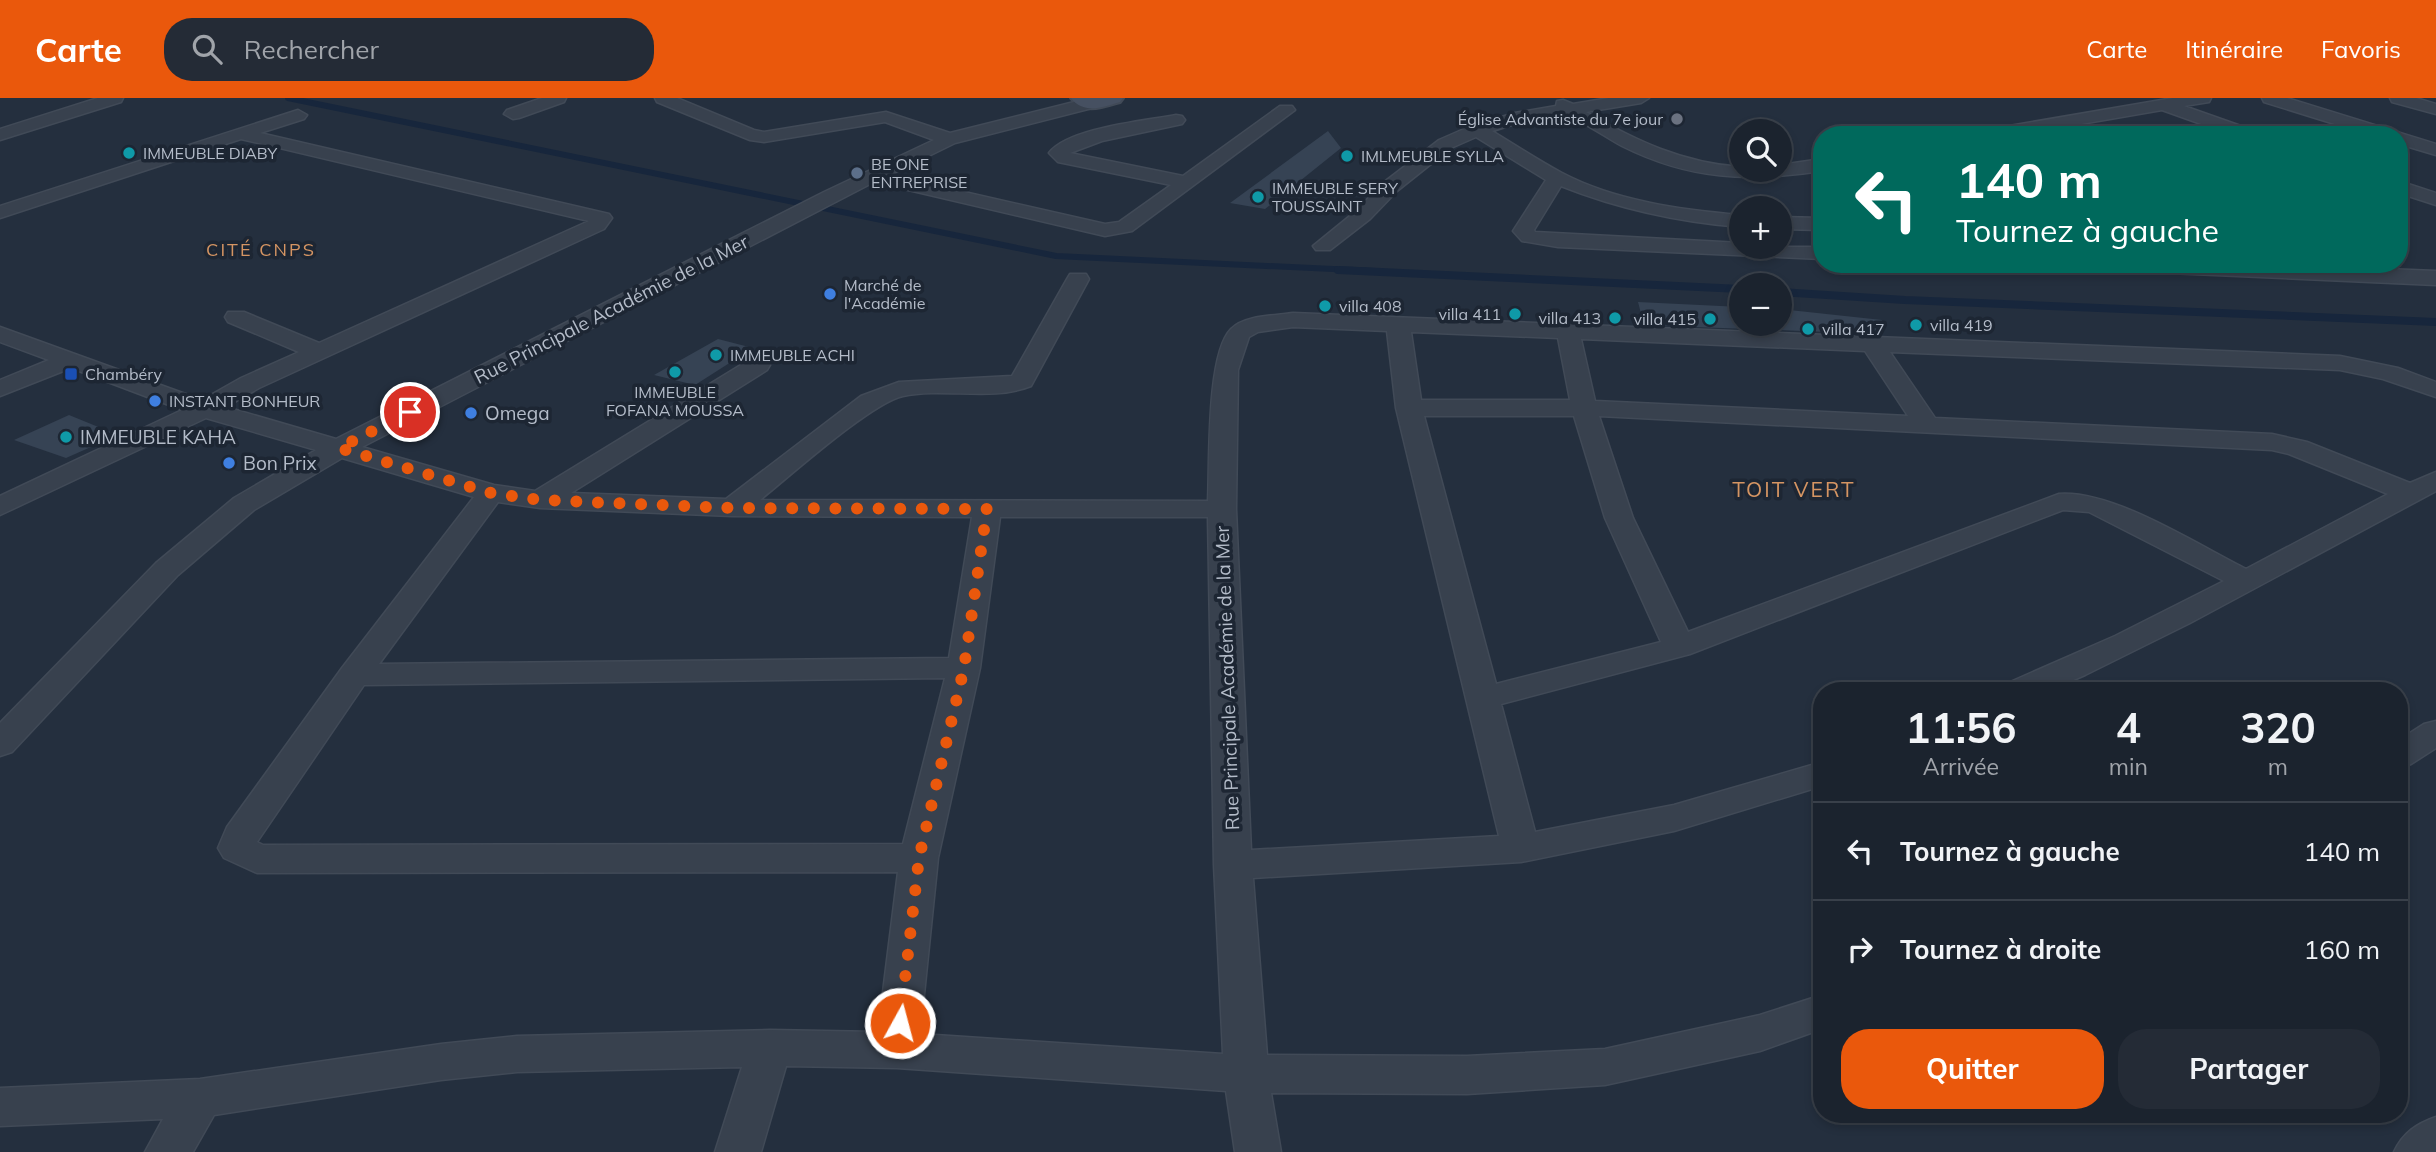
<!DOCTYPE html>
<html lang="fr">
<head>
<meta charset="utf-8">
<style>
  :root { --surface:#1b232e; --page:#242b36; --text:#f1f3f6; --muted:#a0a4aa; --line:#39404a; --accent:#ea580c }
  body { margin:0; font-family:Mulish,sans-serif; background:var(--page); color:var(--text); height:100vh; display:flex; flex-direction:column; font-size:26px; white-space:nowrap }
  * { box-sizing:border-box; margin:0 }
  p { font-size:23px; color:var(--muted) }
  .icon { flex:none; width:38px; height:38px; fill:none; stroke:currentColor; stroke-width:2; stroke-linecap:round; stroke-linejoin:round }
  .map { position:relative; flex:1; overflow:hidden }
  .panel { position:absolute; left:1813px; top:584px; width:595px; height:441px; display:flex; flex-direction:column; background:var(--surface); border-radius:28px; box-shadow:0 4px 10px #0003,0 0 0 2px var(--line) }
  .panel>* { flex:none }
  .top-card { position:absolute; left:1813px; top:28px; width:595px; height:147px; border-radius:28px; box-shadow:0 4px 10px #0003,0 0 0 2px var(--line); background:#00695c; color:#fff; overflow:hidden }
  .tools { position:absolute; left:1729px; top:21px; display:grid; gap:14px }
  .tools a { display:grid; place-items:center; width:63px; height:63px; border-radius:50%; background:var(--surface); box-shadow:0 4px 10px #0003,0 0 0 2px var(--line); font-size:35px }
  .pin { position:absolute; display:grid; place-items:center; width:60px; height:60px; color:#fff; margin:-30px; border:4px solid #fff; border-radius:50%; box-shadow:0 2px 7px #0007 }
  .me { position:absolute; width:77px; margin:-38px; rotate:7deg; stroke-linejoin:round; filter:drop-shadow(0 0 5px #0008) }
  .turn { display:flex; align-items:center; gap:24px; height:147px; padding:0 28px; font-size:32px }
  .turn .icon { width:91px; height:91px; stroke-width:2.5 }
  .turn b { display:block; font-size:49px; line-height:60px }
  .eta { display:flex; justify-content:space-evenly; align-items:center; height:119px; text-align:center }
  .eta b { font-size:42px; font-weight:700; line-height:49px }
  .cta { display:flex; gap:14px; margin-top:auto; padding:14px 28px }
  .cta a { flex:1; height:80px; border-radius:28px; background:var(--accent); color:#fff; font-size:28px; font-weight:700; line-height:80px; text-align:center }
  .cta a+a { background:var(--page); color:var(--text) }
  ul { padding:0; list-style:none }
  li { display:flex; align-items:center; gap:21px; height:98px; padding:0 28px; border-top:2px solid var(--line) }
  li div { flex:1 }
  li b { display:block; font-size:26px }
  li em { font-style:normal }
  header { display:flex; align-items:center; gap:42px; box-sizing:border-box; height:98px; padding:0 35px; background:var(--accent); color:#fff }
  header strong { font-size:33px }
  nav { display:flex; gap:38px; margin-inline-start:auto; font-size:24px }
  .search { width:490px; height:63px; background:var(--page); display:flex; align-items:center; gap:18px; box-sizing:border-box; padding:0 24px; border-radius:28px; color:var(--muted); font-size:26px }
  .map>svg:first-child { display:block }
</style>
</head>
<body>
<header>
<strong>Carte</strong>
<div class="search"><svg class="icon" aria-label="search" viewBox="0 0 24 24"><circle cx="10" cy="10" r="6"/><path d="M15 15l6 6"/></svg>Rechercher</div>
<nav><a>Carte</a><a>Itinéraire</a><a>Favoris</a></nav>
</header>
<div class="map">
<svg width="2436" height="1054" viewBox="0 0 2436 1054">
  <rect width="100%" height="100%" fill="#242f3e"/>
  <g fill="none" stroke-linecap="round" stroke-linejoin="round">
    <!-- stream-far1 -->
    <path stroke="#17263c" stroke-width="6" d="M288,0l768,158 319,15"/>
    <!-- stream -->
    <path stroke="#17263c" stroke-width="8" d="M1338,172l403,19
      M1780,194l125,8 531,22"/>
  </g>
  <!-- building -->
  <path fill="#364354" d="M1328,33l13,17 -76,61 -35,-6z
    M1638,204l103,5v17h39v-15l102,11 -2,14 -236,-9z
    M718,241l35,9 -58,37 -41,-10z
    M69,317l49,20 -52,23 -52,-18z"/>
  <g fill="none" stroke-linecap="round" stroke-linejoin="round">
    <!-- street casing -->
    <g stroke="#414a57" stroke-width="3">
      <path id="street" d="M98,0h25l-2,4 -121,38v-11z
        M542,0h24l-2,4 -45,16 -6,1 -9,-5 3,-4z
        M655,0h22l77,32 10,2 122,-20 64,21 140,-35 6,1 2,4 -2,4 -141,36 -65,32 215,49 14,-2 52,-37 -113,-23 -9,-9c19,-25 96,-32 127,-38l6,1 3,4 -3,4 -80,17 -32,12 113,23 97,-70h12l3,4 -163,121 -27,5 -231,-54 -512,265 132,38 41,6 214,-131 9,-2 9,2 3,5 -3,5 -196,123 155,6 135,-103 38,-14 113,-6 55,-97 3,-5h16l3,5 -58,107c-40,16 -86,1 -128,10 -32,7 -113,80 -143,104l448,1c2,-37 -2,-147 23,-172 14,-14 43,-13 62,-16l1047,43 58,12 38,14v15l-53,-18 -43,-9 -450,-18 45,66 337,16 35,8 103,41 26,-11v19l-246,132 -105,52 -37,16h-45l5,-8 107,-47 109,-55 -135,-69 -26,-2 -373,144 -189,50 34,128 139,-27 148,-43v24l-148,45 -153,31 -268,16 14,177 200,1 138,-7 155,-34 62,-20v34l-62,22 -155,34 -138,9 -196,-1 10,59h-46l-9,-61 -329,-23 -111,-2 -25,86h-46l27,-85 -225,5 -76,8 -227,35 -21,37h-48l18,-33 -163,7v-38l200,-9 241,-35 76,-8 253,-6 108,2 20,-160 -641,1 -33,-15 -6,-10 9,-21 115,-159 132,-171 -132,-39 -88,52 -76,65 -166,177 -12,4v-33l156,-160 78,-65 82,-48 -110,-32 -206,97v-19l182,-86 -111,-42 -71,28v-16l49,-20 -49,-18v-15l202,73 39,-22 58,-26 -71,-30 -3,-5 3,-5h16l75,31 270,-122 -348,-82 -241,79v-12l298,-96 9,5 -3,4 -44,14 349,81 3,4 -8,11 -345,159 -33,19 110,32 488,-247 110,-52 -49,-18 -121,20 -14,-2 -93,-38zM1293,229l94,4 9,77 103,428 -248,14 -15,-341 2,-139 11,-33 9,-5zM1411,234l147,6 12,62h-149zM1581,241l284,12 43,65 -313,-15zM1424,318h150l31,102 56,124 -165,42zM1599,318l673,34 17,4 99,40 -142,75c-50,-25 -133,-79 -187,-75l-371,138 -55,-114zM498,404l42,6 192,8 240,1 -23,141 -570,6zM1000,419h208l6,348 9,189 -303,-20 18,-176 42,-190zM945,580l-42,166 -640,1 -6,-3 107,-157z
        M1609,0h40l-8,5 -55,9c50,29 97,51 155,55v3h39v-5l42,-6v12c-74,11 -132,9 -200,-25 -12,-6 -47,-30 -57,-31 -23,-2 -51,10 -73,16 23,14 46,29 70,42 53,28 120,37 179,42v12c-62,-5 -122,-18 -180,-41l-27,44 1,2 206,11v4h81v12l-264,-12 -36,-6 -9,-10 33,-51 -70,-43 -25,11 -54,43 -27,28 -40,31h-14l-3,-4 43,-35 27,-28 56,-43 32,-14 44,-13 41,-7 1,-5 6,-1 10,4z
        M2173,0h38l-2,4 -25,4 71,25 3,4h-26l-70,-25 -144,25h-41l9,-5z
        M2262,0h25l149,46v11l-37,-11v-9h-29l-106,-33z
        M2390,0h26l20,6v10l-44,-12z
        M2399,83l37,12v12l-37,-12z
        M1780,119l42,1v12l-42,-1z
        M2091,166h171l174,7v14l-335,-15 -8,-1z
        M2436,623v27l-25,16 -12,4v-28l25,-16z
        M2436,1019v35h-42c9,-19 22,-28 42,-35z"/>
    </g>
    <!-- secondary casing -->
    <g stroke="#414a57" stroke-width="4">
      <path id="secondary" d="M1071,0h52l-3,4c-17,5 -36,13 -49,-4z"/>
    </g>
    <!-- street -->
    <use href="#street" fill="#38414e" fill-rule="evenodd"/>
    <!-- secondary -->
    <use href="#secondary" fill="#465061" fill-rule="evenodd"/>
  </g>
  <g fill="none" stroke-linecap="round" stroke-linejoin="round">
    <!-- route -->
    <path stroke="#ea580c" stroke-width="12" stroke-dasharray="0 21.6" d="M410,314l-71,36 152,45 49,7 192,8 255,1 -23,159 -45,190 -19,165"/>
  </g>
  <!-- markers -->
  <circle fill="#6b7280" stroke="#1d2633" stroke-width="2.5" cx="1677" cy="21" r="7"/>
  <g fill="#0f9aa8" stroke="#1d2633" stroke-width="2.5">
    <circle cx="129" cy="55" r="7"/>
    <circle cx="1347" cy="58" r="7"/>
    <circle cx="1258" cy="99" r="7"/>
    <circle cx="1325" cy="208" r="7"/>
    <circle cx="1515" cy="216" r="7"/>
    <circle cx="1615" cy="220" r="7"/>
    <circle cx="1710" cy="221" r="7"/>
    <circle cx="1916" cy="227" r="7"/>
    <circle cx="1808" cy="231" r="7"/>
    <circle cx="716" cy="257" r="7"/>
    <circle cx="675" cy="274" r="7"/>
    <circle cx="66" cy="339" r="7"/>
  </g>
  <circle fill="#5c6f8a" stroke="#1d2633" stroke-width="2.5" cx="857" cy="75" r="7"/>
  <g fill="#3f7fe0" stroke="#1d2633" stroke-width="2.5">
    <circle cx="830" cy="196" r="7"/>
    <circle cx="155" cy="303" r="7"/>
    <circle cx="471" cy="315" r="7"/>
    <circle cx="229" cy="365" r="7"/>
  </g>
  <rect fill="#1a4fb4" stroke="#1d2633" stroke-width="2.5" x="64" y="269" width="14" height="14" rx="3.5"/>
  <g text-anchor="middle" stroke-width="7" stroke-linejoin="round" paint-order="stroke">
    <!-- far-poi labels -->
    <g font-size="16" fill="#b4bcc9" stroke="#1d2633" text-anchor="start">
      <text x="1663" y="27" text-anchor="end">Église Advantiste du 7e jour</text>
      <text x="143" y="61">IMMEUBLE DIABY</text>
      <text x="1361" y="64">IMLMEUBLE SYLLA</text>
      <text x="871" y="72">BE ONE<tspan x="871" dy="18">ENTREPRISE</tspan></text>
      <text x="1272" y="96">IMMEUBLE SERY<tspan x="1272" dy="18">TOUSSAINT</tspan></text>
      <text x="844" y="193">Marché de<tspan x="844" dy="18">l'Académie</tspan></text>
      <text x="1339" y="214">villa 408</text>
      <text x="1501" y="222" text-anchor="end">villa 411</text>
      <text x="1601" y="226" text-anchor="end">villa 413</text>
      <text x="1696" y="227" text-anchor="end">villa 415</text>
      <text x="1930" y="233">villa 419</text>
      <text x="1822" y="237">villa 417</text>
      <text x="730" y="263">IMMEUBLE ACHI</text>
      <text x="85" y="282">Chambéry</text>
      <text x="675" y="300" text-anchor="middle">IMMEUBLE<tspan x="675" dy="18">FOFANA MOUSSA</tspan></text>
      <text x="169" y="309">INSTANT BONHEUR</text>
    </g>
    <!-- far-neighbourhood labels -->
    <g font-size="18" letter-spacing="2" fill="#d59563" stroke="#1d2633">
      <text x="261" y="158">CITÉ CNPS</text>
    </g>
    <!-- street labels -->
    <g font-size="19" fill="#b4bcc9" stroke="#1d2633">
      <text transform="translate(611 211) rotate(-27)" y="7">Rue Principale Académie de la Mer</text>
      <text transform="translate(1227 580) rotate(-92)" y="7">Rue Principale Académie de la Mer</text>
    </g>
    <!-- poi labels -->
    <g font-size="19" fill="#b4bcc9" stroke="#1d2633" text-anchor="start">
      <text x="485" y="322">Omega</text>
      <text x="80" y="346">IMMEUBLE KAHA</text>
      <text x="243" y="372">Bon Prix</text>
    </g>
    <!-- neighbourhood labels -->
    <g font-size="21" letter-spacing="2" fill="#d59563" stroke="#1d2633">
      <text x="1794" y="399">TOIT VERT</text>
    </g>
  </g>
</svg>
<div class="tools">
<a><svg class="icon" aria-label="search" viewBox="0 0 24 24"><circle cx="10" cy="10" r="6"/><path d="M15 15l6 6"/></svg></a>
<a>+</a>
<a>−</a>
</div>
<div class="pin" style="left:410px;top:314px;background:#d93025"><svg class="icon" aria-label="arrive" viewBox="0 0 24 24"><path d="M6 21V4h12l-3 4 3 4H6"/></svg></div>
<svg class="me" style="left:900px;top:925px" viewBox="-20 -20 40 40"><circle r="17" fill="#ea580c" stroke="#fff" stroke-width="3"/><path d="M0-11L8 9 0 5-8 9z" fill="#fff"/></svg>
<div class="top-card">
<div class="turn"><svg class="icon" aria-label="left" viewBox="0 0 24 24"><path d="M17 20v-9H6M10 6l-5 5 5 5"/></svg><div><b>140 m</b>Tournez à gauche</div></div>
</div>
<section class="panel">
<div class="eta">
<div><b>11:56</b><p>Arrivée</p></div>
<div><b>4</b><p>min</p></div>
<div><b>320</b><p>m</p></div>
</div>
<ul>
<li><svg class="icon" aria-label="left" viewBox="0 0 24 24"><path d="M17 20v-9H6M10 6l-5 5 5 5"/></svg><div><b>Tournez à gauche</b></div><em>140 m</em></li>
<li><svg class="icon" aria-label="right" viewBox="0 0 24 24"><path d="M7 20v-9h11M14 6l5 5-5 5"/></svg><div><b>Tournez à droite</b></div><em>160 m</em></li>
</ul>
<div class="cta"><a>Quitter</a><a>Partager</a></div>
</section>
</div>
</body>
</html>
